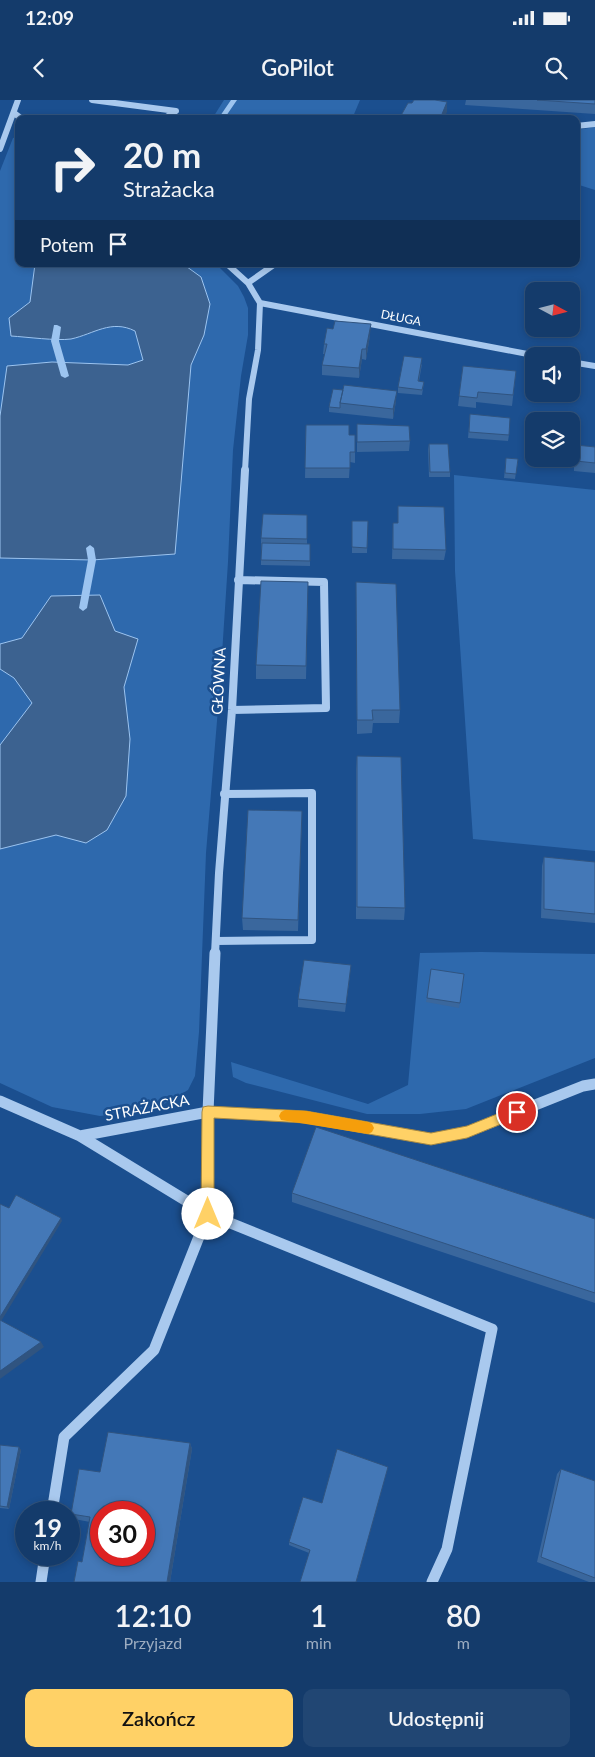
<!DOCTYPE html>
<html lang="pl">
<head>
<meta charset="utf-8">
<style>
  :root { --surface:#143b6b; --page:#214673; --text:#f1f3f6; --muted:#9dadc1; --line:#33557e; --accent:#ffd166 }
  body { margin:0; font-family:Lato,sans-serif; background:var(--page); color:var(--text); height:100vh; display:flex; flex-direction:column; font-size:19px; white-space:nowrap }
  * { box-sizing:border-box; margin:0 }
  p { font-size:16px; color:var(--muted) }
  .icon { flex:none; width:28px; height:28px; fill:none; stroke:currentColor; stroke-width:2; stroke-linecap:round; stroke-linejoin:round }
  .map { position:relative; height:1482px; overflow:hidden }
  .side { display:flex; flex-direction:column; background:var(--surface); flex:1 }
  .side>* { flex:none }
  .top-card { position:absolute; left:15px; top:15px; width:565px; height:152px; border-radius:10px; box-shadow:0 2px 8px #0003,0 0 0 1px var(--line); background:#143b6b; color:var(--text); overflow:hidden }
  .needle { width:32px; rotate:97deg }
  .controls { position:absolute; left:525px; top:182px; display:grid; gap:10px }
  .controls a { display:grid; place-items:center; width:55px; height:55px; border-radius:10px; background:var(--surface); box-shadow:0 2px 8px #0003,0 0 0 1px var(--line); font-size:25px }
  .speed { position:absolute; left:15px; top:1401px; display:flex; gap:10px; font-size:25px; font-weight:700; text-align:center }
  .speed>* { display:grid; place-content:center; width:65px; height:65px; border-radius:50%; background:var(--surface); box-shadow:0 2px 8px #0003,0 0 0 1px var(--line); line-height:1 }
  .speed small { font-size:12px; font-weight:400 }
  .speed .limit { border:8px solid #d22; background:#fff; color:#111 }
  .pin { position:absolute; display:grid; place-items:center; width:42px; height:42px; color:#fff; margin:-21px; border:2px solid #fff; border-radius:50%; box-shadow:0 1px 5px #0007 }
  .me { position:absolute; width:55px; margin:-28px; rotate:0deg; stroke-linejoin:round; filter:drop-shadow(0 0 4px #0008) }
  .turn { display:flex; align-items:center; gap:18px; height:105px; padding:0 25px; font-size:22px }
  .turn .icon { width:65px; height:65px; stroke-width:2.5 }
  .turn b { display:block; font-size:35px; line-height:42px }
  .then { display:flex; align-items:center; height:48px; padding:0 25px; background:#0003; gap:10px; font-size:19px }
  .eta { display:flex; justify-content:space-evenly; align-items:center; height:85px; text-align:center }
  .eta b { font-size:30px; font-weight:600; line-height:35px }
  .action { display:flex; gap:10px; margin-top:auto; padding:10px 25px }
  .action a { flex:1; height:58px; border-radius:10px; background:var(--accent); color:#111; font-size:20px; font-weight:600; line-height:58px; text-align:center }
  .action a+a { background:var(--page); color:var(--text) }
  .status { display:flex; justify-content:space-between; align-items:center; height:35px; padding:0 25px; background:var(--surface); direction:ltr }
  .status svg { height:14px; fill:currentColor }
  header { display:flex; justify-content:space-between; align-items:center; height:65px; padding:0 25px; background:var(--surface); font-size:22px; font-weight:600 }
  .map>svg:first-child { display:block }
</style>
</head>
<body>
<div class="status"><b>12:09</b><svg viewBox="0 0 49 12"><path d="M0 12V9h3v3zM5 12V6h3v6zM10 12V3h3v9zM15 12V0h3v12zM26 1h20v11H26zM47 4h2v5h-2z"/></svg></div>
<header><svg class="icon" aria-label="back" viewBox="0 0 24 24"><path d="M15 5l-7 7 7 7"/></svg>GoPilot<svg class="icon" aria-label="search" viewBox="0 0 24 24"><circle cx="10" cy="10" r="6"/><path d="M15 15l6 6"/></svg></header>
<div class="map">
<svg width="595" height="1482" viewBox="0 0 595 1482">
  <rect width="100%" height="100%" fill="#1b4f8f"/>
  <!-- green -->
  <path fill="#2e69ad" d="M224,0h136l-8,19h-140z
    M595,27v63l-19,-6v-54z
    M19,36v128h197l22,22 6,11 4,11v27l-7,41 -8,74 -5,112 -8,123 -14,168 -7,179 -4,44 -7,14 -22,13 -26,8 -40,5 -48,-9 -52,-24v-912l13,-33z
    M454,375l141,15v361l-122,-12 -18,-268z
    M481,852l114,2v104l-129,51 -46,5h-53l-121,-31 -13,-6 -2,-15 137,42 40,-19 12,-132z"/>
  <!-- water -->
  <path fill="#3c6290" stroke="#9cc4f0" d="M35,164h148l18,13 9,27 -6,31 -13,30 -16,189 -83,6 -92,-2v-142l7,-50 45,-4 76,3 15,-5 -8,-29c-24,-12 -41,3 -64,8 -15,2 -44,-2 -60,-3l-2,-18 21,-16z
    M100,495l15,36 23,8 -14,48 6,52 -4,57 -19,34 -21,13 -30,-8 -56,14v-104l32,-42 -18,-25 -14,-9v-25l22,-6 29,-42z"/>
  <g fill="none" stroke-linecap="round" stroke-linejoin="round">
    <!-- stream -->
    <path fill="#9cc4f0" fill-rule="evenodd" d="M231,0h6l-13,19h-6z
      M54,225h3l4,2 -2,14 10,35 -4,2 -4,-2 -10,-35z
      M90,445l4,3 2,12 -9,48 -4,3 -4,-3 9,-48 -2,-12z"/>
    <!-- minor-far2 -->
    <path stroke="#a9c9ee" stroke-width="6" d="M92,0l84,11 -13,8
      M14,13l8,6
      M576,26l19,-2
      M0,49l18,-49
      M227,164l21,19 12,20 -2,47 -9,49 -4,72
      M248,183l27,-19
      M260,203l278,53
      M571,262l24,4"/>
    <!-- minor-far1 -->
    <path stroke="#a9c9ee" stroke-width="8" d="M232,610l94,-2 -2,-126 -86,-2
      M216,841l96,-1v-147l-88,1
      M215,854l4,-81 13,-163 13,-240"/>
    <!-- minor -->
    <path stroke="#a9c9ee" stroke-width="11" d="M0,1001l80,35 128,-24 97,5 126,22 36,-7 116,-46 12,-2
      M80,1036l128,78 284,115 -45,220 -15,33
      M52,1412l12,-75 90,-87 54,-136v-102l7,-159
      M41,1482l4,-27"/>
  </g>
  <!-- wall -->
  <path fill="#3a679d" d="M466,0h129v14l-130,-9z
    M19,78v21h-2l-1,-11z
    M370,235l-4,25 -4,-1 -3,19 -37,-3v-10l3,-11h-2l1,-10z
    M422,264l-3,17 5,1 -2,13 -24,-2v-6z
    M463,266l53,5 -4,35 -36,-4v6l-18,-2z
    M343,290l53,11 -3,18 -64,-7v-5z
    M470,314l39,21 -1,6 -40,-3z
    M357,324l53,17 -1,10 -52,1z
    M306,325l43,10 6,17v11l-5,-1 -1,16h-44z
    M429,344l21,28v5h-21l-1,-28z
    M576,345l19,2v26l-21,-2v-16z
    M506,358l12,1 -3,20 -11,-1z
    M398,406l48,44 -2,10 -52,-1 1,-36h5z
    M307,415v29h3v22l-49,-1v-27z
    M352,421h16l-1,32h-15z
    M356,482l44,128 -1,13h-26l-1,10 -15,1 -1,-138z
    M308,496l-2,83h-50v-14z
    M357,656l48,152 -1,12 -48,-1v-150z
    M302,711l-4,120 -55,-1 -1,-12z
    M544,757l51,5v61l-54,-5 1,-52z
    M431,869l29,34 -1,5 -33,-6z
    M350,874l-5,38 -47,-5v-8z
    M292,1093l303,26v84l-303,-101z
    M190,1343l2,6 -22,133h-96l8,-20 8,-40 -16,-3 -3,-5 29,-42z
    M0,1345l21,5 -12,59 -9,-1z
    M388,1367l-79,86 -20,-8v-3l33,-39z
    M561,1369l34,12v101h-6l-52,-20 20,-88z"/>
  <!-- shaded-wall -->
  <path fill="#305480" d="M447,2v10l-3,7h-4z
    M371,224l-1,11 -4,25v-11z
    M362,249v10l-3,19v-10z
    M397,291l-1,10 -3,18v-10z
    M61,1118l1,3 -62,102v-6z
    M41,1242l3,5 -44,32v-8z
    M190,1343l2,6 -22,133h-3z
    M19,1347l2,3 -12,59 -2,-2z"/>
  <!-- building -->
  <path fill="#4478b7" stroke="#305480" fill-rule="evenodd" d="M414,0h21l12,2 -7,17h-41l9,-16h4z
    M537,0h58v4z
    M19,78v11l-3,-1z
    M335,221l36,3 -5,25h-4l-3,19 -37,-3 5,-21h-3l3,-16 6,1z
    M404,256l18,2 -4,23 6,1 -2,8 -24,-3z
    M463,266l53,5 -3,24 -35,-3 -1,6 -18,-2z
    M344,285l53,6 -4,18 -53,-6z
    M333,289l10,1 -3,13v5l-11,-1z
    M470,314l40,4 -1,17 -40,-3z
    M357,324l52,2 1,15 -53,1z
    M306,325h43v10h6v17h-5v16h-45z
    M429,344h19l2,28h-20z
    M576,345l19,2v16l-19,-2z
    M506,358l12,1 -2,15 -11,-1z
    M398,406l46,1 2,43 -53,-1v-26h5z
    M263,414l44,1v24l-46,-1z
    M352,421h16l-1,27 -15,-1z
    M262,443l48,1v17l-49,-1z
    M261,481l47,1 -2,84 -50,-1z
    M356,482l40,2 4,126h-28l1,10h-16z
    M357,656l44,1 4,151 -48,-1z
    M248,710l54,1 -4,109 -56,-2z
    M544,757l51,5v52l-51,-5z
    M304,860l47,5 -5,39 -48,-5z
    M431,869l33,5 -4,29 -33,-5z
    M316,1027l279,92v74l-303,-100z
    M16,1095l45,23 -61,99v-113l9,4z
    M0,1220l41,22 -41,29z
    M108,1332l82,11 -23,139h-93l4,-21 4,1 8,-45 -19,-3 8,-45 21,3zM101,1412h43v43h-43z
    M0,1345l19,2 -12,60 -7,-1z
    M337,1349l51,18 -32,115h-56l10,-32 -21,-8 14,-45 19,6z
    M561,1369l34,12v97l-54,-21z"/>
  <!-- route -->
  <path fill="#ffd166" stroke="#a68842" d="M208,1006l98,5 125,22 36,-7 50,-20 4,2 2,4 -2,4 -54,22 -36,7 -125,-22 -92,-5v96l-2,5 -4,2 -5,-2 -2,-5 1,-102 1,-5z"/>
  <!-- slow -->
  <path fill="#f59e0b" d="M285,1010l21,1 62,11 4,2 2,4 -2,4 -4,2 -87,-14 -2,-4 2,-4z"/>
  <g text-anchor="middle" stroke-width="5" stroke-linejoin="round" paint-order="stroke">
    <!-- far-street labels -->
    <g font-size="12" fill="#fff" stroke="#1b4f8f">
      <text transform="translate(401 218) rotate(11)" y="4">DŁUGA</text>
    </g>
    <!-- street labels -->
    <g font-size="15" fill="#fff" stroke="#1b4f8f">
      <text transform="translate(219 581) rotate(-87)" y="5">GŁÓWNA</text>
      <text transform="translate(147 1008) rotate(-11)" y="5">STRAŻACKA</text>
    </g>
  </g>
</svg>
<div class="controls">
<a><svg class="needle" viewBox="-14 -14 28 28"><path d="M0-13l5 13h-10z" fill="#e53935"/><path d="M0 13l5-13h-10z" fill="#9dadc1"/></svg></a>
<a><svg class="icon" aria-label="sound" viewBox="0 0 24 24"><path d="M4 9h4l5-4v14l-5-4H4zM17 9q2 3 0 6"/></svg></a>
<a><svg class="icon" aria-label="layers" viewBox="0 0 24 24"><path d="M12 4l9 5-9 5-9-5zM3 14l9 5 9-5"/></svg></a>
</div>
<div class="speed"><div>19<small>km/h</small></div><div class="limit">30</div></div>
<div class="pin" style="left:517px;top:1012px;background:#d93025"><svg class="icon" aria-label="arrive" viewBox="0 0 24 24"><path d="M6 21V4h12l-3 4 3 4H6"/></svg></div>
<svg class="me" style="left:208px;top:1114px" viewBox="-20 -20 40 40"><circle r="19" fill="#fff"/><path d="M0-13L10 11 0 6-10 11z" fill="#ffd166"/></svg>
<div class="top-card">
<div class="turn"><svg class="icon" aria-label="right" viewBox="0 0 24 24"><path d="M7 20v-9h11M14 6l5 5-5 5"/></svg><div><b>20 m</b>Strażacka</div></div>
<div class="then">Potem<svg class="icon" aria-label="arrive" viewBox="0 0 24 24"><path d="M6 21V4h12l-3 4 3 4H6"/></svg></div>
</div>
</div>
<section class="side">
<div class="eta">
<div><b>12:10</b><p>Przyjazd</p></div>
<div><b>1</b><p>min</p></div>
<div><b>80</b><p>m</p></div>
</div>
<div class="action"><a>Zakończ</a><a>Udostępnij</a></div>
</section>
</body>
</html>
